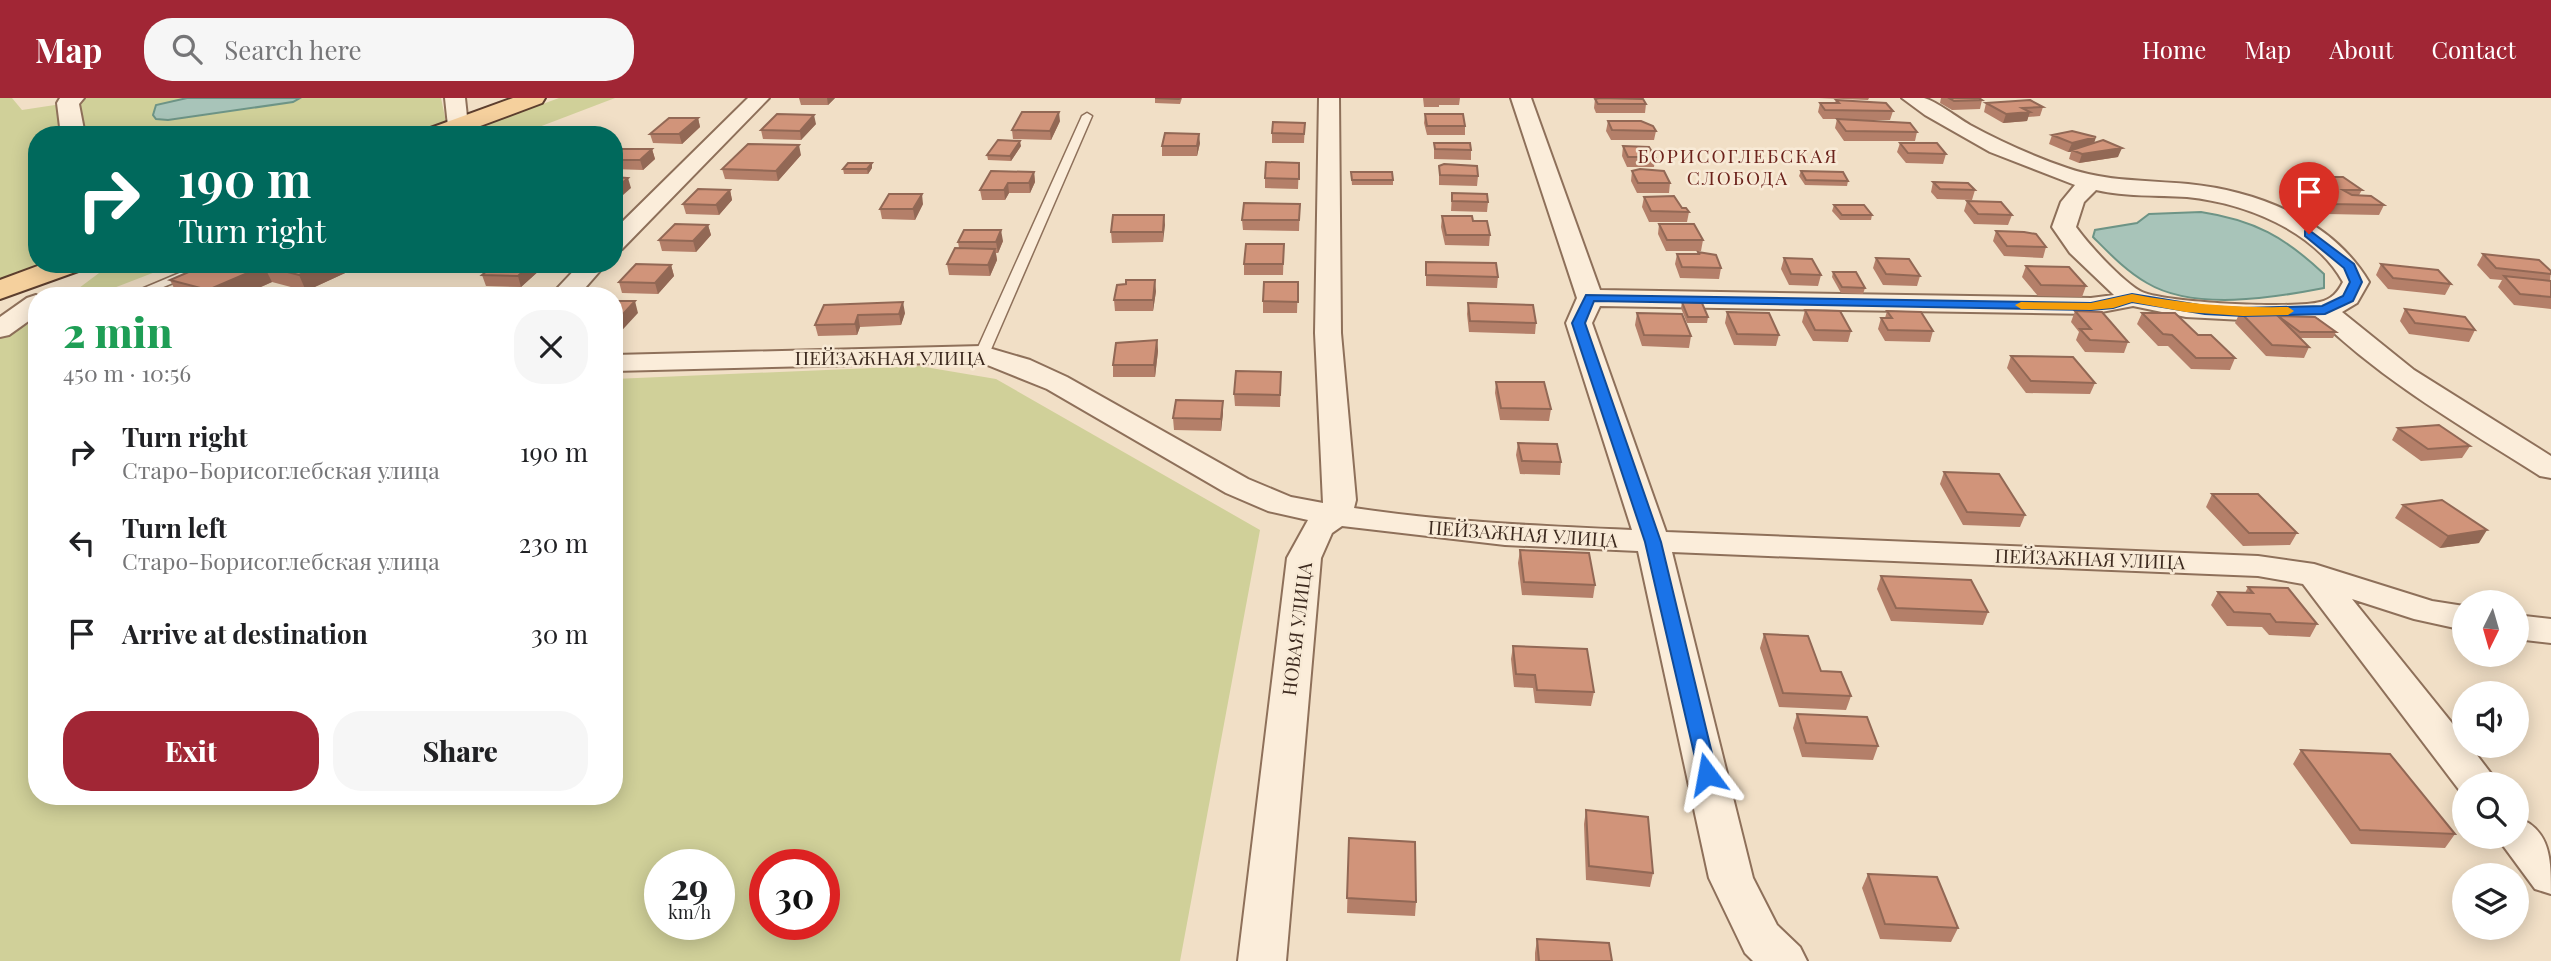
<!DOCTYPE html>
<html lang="en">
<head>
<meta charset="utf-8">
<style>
  :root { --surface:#fff; --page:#f6f6f6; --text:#202124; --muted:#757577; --accent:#a12635 }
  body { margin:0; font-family:"Playfair Display",serif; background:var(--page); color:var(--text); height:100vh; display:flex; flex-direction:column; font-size:26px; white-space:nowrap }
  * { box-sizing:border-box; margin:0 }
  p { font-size:23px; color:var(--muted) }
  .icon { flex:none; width:38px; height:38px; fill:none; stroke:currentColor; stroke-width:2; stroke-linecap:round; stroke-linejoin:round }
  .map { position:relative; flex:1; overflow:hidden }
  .panel { position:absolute; left:28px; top:189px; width:595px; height:518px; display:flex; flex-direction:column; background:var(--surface); border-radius:28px; box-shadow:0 4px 18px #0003 }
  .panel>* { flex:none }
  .top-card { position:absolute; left:28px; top:28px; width:595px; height:147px; border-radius:28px; box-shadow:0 4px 18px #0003; background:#00695c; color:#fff; overflow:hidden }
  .needle { width:46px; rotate:185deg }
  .fabs { position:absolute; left:2452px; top:492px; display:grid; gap:14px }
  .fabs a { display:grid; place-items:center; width:77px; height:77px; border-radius:50%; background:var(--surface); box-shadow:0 4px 18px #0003; font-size:35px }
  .speed { position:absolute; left:644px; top:751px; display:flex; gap:14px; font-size:35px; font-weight:700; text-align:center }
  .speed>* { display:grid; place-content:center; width:91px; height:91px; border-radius:50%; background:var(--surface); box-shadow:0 4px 18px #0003; line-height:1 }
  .speed small { font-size:18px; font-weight:400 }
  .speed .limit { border:10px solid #d22; background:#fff; color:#111 }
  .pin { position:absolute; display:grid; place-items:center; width:60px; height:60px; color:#fff; margin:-72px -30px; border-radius:50% 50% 50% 0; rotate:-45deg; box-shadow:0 0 7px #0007 }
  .pin .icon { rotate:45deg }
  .me { position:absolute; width:77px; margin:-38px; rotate:347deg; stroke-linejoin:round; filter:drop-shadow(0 0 5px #0008) }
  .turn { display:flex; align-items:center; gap:24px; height:147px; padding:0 35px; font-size:32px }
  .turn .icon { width:91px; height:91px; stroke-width:2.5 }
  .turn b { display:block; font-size:49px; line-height:60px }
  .round { display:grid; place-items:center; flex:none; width:74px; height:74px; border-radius:28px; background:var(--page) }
  .head { display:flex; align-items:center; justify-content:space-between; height:119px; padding:0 35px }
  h1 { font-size:42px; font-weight:800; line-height:52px; color:#1e9e55 }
  .primary-button { display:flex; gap:14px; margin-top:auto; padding:14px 35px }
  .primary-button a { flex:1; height:80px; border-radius:28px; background:var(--accent); color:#fff; font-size:28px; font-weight:800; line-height:80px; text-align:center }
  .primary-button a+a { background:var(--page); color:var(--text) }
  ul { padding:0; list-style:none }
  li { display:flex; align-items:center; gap:21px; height:91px; padding:0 35px }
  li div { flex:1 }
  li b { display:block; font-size:26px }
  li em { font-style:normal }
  header { display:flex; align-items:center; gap:42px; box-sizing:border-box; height:98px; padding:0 35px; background:var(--accent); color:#fff }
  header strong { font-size:33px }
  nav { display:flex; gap:38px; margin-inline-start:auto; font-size:24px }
  .search { width:490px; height:63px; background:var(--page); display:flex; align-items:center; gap:18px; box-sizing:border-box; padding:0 24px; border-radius:28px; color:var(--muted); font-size:26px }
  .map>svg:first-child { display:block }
</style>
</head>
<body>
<header>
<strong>Map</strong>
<div class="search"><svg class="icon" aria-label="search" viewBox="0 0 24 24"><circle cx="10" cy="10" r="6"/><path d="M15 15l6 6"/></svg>Search here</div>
<nav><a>Home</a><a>Map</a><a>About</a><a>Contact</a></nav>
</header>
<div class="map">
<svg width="2551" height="863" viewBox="0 0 2551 863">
  <rect width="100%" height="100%" fill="#f1dfc6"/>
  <!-- green -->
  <path fill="#d0d099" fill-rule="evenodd" d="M0,0h12l10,12 46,-7 7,-5h366l5,24 -37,13h-372v129h6l-43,16z
    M559,0h56l-97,37h-59z
    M111,166h65l-83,32 -14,-8z
    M37,223v475h577v-417l305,-13 77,13 264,151 -80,431h-1180v-626zM660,766h59v60h-59zM765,766h59v60h-59z"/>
  <!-- water -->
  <path fill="#a8c4b9" stroke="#6d9486" stroke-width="2" d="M187,0h113l-7,4 -125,18 -12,-1 -3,-4 3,-10z
    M2201,114c53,8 84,25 123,62v14c-51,10 -130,23 -177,-5 -21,-12 -37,-29 -54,-46l2,-7 42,-7 12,-9z"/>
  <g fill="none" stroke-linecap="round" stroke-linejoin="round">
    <!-- service casing -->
    <g stroke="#8e705a" stroke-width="3">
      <path id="service" d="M1087,15l5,3 -103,238 -2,3h-10l-2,-3 107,-238z
        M201,166h17l-76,32h-17z"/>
    </g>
    <!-- minor casing -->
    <g stroke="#8e705a" stroke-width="4">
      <path id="minor" d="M445,0h20l3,28 -3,4h-14l-3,-4z
        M748,0h21l-147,151 -8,2v-21z
        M1319,0h20l2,235 15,167 -2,8c92,14 185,18 278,22l-66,-207 11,-25 -66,-200h20l69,192 491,8 23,-3 -44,-42 -18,-26 9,-25 14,-17 -85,-33 -65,-37 -23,-17c7,0 15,0 22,0 12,3 34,20 46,27 31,17 63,31 97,43 40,14 79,12 121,16 70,7 144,36 181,98l-12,21 -15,9 72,58 137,86v22l-11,-2c-77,-49 -156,-94 -222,-158l-75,2 -57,-3 -53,-11 -42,8 -491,-8 -8,17 74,209 592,24 56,8 118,37 32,5v24l-50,-11 -62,-20 112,139v8h6l29,38h-35l-1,11 -160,-211 -45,-8 -586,-24 81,326 24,47 23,22 7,14h-54l-8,-8 -36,-75 -71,-327 -133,-6 -163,-19 -10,7 -11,25 -35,403h-48l49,-403 21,-38 -40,-9 -42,-18 -179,-104 -67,-27 -366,9v-16l368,-9 48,14 37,17 181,102 43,18 32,6 -8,-170zM2096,92c30,7 61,5 91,7 58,6 127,33 156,85 -5,10 -11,17 -23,20 -24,7 -160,1 -180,-11 -19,-11 -51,-46 -64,-64l8,-25z
        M580,166h26l-28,32h-28z
        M36,197l1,20 -28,20 -9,2v-20l27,-19z
        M2516,517l35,4v24l-35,-4z
        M2516,719c35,12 35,43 35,77l-16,-5 -39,-53h20z"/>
    </g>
    <!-- tertiary casing -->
    <g stroke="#8e705a" stroke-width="4">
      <path id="tertiary" d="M60,0h24l-5,6 6,31h-24l-4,-32z"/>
    </g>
    <!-- primary casing -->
    <g stroke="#5c3e2e" stroke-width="4">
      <path id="primary" d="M513,0h32l-3,5 -86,32h-35l4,-5z
        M43,166h42l-4,6 -81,29v-19z"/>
    </g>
    <!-- service -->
    <use href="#service" fill="#fbedda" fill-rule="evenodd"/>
    <!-- minor -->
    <use href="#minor" fill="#fbedda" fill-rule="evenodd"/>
    <!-- tertiary -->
    <use href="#tertiary" fill="#fbedda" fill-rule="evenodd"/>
    <!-- primary -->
    <use href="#primary" fill="#f5d09d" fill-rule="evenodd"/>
  </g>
  <!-- wall -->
  <path fill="#b47f69" d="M799,0h36l-7,7h-27z
    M1155,0h27l-2,6 -25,-1z
    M1423,0h37l-1,7h-20v2h-15z
    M1598,0h34l14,6 -1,9h-49l-2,-5 1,-9z
    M1819,0h50l-1,2z
    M1941,0h38l3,2 -2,9 -28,1 -12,-7z
    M1836,2l57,11 -3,9h-34l61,12 -2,9h-71l-9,-13 2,-9h-14l-5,-7 2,-9h15z
    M1986,5l57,4 -3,9 -12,1 -1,4 -24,2 -19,-11z
    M1425,16l40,12v9h-38l-3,-12z
    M698,20l2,9 -18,17 -29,-1 -3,-9z
    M1060,23l-9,19 -38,-1 -1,-9z
    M1608,23l48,10 -2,9h-43l-5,-9z
    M1305,25l-1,20h-32v-10z
    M816,26l-15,16 -38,-1 -2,-9z
    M2052,37l42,8 24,14 -39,6 -10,-4 2,-7h-3l-19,-8z
    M1200,45l-3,13h-35v-10z
    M1434,45l37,7v10l-37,-1z
    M1900,45l46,11 -3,10 -37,-1 -9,-11z
    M1021,48l-10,15 -23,-1 -1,-5z
    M1623,48l32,11 -1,10h-27l-5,-11z
    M614,51h38l3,10 -12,11 -29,-1z
    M801,57l-23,26 -53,-2 -3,-10z
    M872,65v5l-4,6h-24l-1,-5z
    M1299,65l-1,26 -33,-1v-10z
    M1439,68l39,10 -1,10 -38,-1z
    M1632,73l38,12 -1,10h-32l-6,-12z
    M1801,73l47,10 -1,5 -42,-1 -6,-9z
    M1034,74l1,10 -5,11h-21l-4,7h-23l-2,-10z
    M1351,74l42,8v5h-41z
    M2293,79l69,13 -3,5 25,10 -5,10 -52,-1 -39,-27z
    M1933,84l42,8 -3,10 -35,-1 -6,-7z
    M730,92l2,10 -13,15 -33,-1 -3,-10z
    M1452,95l36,9 -1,10 -36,-1z
    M1644,99l38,11 7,4 -2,10h-38l-7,-15z
    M1967,103l45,14 -4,10 -34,-1 -10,-13z
    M923,106l-8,16 -33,-1 -2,-10z
    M1300,106l-1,27 -56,-1 -1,-10z
    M1834,107l38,10 -1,5h-31l-8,-9z
    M1164,117l-1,27 -51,1 -1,-11z
    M1442,118l31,5 17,14 -1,11 -44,-1 -4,-18z
    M1659,126l44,16 -2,11h-35l-8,-17z
    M708,127l3,10 -15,17 -34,-1 -3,-11z
    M1996,133l50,16 -3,11 -39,-2 -11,-15z
    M1003,143l-5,12h-2l1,7 -7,16 -41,-1 -2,-11 12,-16 -1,-6z
    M1284,146l-1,31h-39v-11z
    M1698,154l23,16 -2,11 -39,-1 -5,-14 2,-10h21z
    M2483,156l68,17 -1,10h1v28l-37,-4 -16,-18 4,-7 -12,-1 -13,-14z
    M1784,160l37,17 -3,11 -29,-1 -8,-16z
    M1876,160l44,18 -3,10 -34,-1 -10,-17z
    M1426,164l72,15 -1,11 -71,-2z
    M207,166h147l2,4 -50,23 -34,-9 -32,14h-62l-8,-16z
    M2381,166l70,20 -6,11 -57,-6 -12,-14z
    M671,167l3,11 -16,18 -36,-1 -3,-11z
    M2026,168l60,20 -4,11 -44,-1 -16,-19z
    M541,171l-20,18 -35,-1 -4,-11z
    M1833,174l32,16 -2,6 -22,-1 -9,-16z
    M1298,184l-1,31h-34v-12z
    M1156,193l-3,20h-38l-1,-11z
    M1682,204l26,15 -1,6h-20l-6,-15z
    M1468,205l68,20 -1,11 -66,-2 -2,-18z
    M824,207l81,8 -4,12 -41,2 -3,8 -39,1 -3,-11z
    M2405,211l70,21 -6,12 -60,-8 -9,-13z
    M1805,212l46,21 -3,11 -35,-1 -11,-19z
    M1887,213l46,20 -3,11 -45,-1 -7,-12 3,-11h4z
    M2075,213l53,31 -4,11 -39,-1 -9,-12 3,-8 -8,-10z
    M1727,214l52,23 -3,11 -42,-1 -9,-22z
    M2240,214l39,4 57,16 -3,6h-32l8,9 -5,11 -38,-2 -31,-33z
    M1637,215l54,23 -2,12 -47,-2 -7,-21z
    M2142,215l56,22 37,23 -5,12 -39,-1 -23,-23h-10l-21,-22z
    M1157,242l1,11 -3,26h-42v-12z
    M2011,258l84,27 -5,11 -64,-1 -19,-25z
    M1281,274l-1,35 -45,-1 -1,-12z
    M1496,284l55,27 -2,12 -49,-1 -5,-27z
    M1223,303v12l-2,18 -47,-1 -1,-12z
    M2398,330l72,18 -8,12 -41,3 -29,-21z
    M1518,345l43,19 -1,13 -40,-1 -4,-19z
    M1944,374l81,43 -5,12 -57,-2 -23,-41z
    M2212,396l85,39 -7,12 -47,1 -37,-39z
    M2403,407l76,38 -39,5 -45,-30z
    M1520,452l75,35 -2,13 -71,-3 -4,-32z
    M1881,478l107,36 -5,13 -92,-4 -14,-32z
    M2248,489l69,37 -7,13 -41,-2 -7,-8 -35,-1 -16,-21 7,-13 27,1z
    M1764,536l57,37 30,25 -5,14 -67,-3 -19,-59z
    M1513,548l81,46 -3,14 -56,-3 -2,-15 -19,-1 -3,-28z
    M1797,616l81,32 -5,14 -71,-3 -9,-29z
    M2301,652l154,84 -10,14 -94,-4 -58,-80z
    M1586,712l67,63 -3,14 -64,-7 -2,-56z
    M1349,740l67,64 -1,14 -68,-3z
    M1868,776l90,54 -7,14 -71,-3 -18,-51z
    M1537,841l75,22h-77v-8z"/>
  <!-- shaded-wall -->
  <path fill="#926855" d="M827,0h8l-7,7z
    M1059,14l1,9 -9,19 -1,-9z
    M2030,14l-3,9 -24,2 3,-9z
    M814,17l2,9 -15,16 -1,-9z
    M698,20l2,9 -18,17 -3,-10z
    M1199,36l1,9 -3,13v-10z
    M2096,39l-3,10 -21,3 -1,2h-3l4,-9z
    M1020,43l1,5 -10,15 -1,-5z
    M799,47l2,10 -23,26 -2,-10z
    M2122,50l-4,9 -39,6 3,-9z
    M652,51l3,10 -12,11 -3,-10z
    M872,65v5l-4,6 -1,-5z
    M1034,74l1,10 -5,11 -1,-10z
    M628,80l3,10 -17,15v-13z
    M1008,85l1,10 -4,7 -1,-10z
    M730,92l2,10 -13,15 -3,-10z
    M922,96l1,10 -8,16 -2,-11z
    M1164,117l1,10 -2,17v-10z
    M708,127l3,10 -15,17 -3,-11z
    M1001,132l2,11 -5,12 -2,-11z
    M995,151l2,11 -7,16 -2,-11z
    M323,166h31l2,4 -50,23 -7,-16z
    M531,166h8l2,5 -20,18 -3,-11z
    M671,167l3,11 -16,18 -3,-11z
    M264,168l8,16 -32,14h-29l-3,-6z
    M1155,182l1,11 -3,20v-11z
    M635,203l3,12 -24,26v-15z
    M903,204l2,11 -4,12 -2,-11z
    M858,217l2,12 -3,8 -2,-11z
    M1157,242l1,11 -3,26 -1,-12z
    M1223,303v12l-2,18v-12z
    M2487,432l-8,13 -39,5 8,-12z"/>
  <!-- building -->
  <path fill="#d1947a" stroke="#926855" stroke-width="2" d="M1155,0h25l-1,1z
    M1600,0l43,1 3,5h-48l-3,-5z
    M1949,0h30l3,2 -28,1z
    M1836,2l50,3 7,8 -68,-1 -5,-7h19z
    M2030,2l13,7 -21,1 8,4 -24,2 -20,-11z
    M1022,14h37l-9,19 -38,-1z
    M777,16l37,1 -14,16 -39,-1z
    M1425,16h38l2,12h-38z
    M669,20h29l-19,16h-29z
    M1837,21l73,4 7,9 -71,-1z
    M1608,23h33l12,5 3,5 -44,-1z
    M1273,24l32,1 -1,11 -32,-1z
    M2072,33l24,6 -24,6 -20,-8z
    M1165,35l34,1 -2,12h-35z
    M998,42l22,1 -10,15 -23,-1z
    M2103,42l19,8 -40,6 -10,-4z
    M1434,45h36l1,7 -36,-1z
    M1900,45h37l9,11 -38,-1z
    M748,46l51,1 -23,26 -54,-2z
    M1623,48l26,1 6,10h-27z
    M614,51h38l-12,11h-26z
    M1266,64l33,1v16l-34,-1z
    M848,65h24l-5,6h-24z
    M1444,66l33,2 1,10 -38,-1 -1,-9z
    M1640,71l24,2 6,12h-32l-6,-12z
    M991,73l43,1 -5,11h-21l-4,7h-24z
    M1801,73l42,1 5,9 -42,-1z
    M1351,74h41l1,8h-41z
    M614,79l14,1 -14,12z
    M2293,79h50l19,13h-19l9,5 19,1 13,9 -53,-1z
    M1933,84l35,1 7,7 -35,-1z
    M698,91l32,1 -14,15 -33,-1z
    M1452,95l35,1 1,8 -36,-1z
    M889,96h33l-9,15h-33z
    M1674,98l8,12h4l3,4 -38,-1 -7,-14z
    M1967,103l34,1 11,13 -34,-1z
    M1244,105l56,1 -1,16h-57z
    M1834,107h30l8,10h-30z
    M1113,117h51l-1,17h-52z
    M1442,118h30l1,5h14l3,14h-44z
    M675,126l33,1 -15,16 -34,-1z
    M1659,126h35l9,16h-36z
    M964,132h37l-5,12h-38z
    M1996,133l28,1 12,2 10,13 -39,-1z
    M1246,146h38l-1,20h-39z
    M955,150l40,1 -7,16 -41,-1z
    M1698,154l18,3 5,13 -39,-1 -5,-13h22z
    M2483,156l56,6 12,11v3l-55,-6z
    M1784,160l28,1 9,16 -30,-1z
    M1876,160l33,1 11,17 -34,-2z
    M1426,164l70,1 2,14 -72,-2z
    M207,166h116l-24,11 -35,-9 -56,24 -38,-10z
    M495,166h36l-13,12 -36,-1z
    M636,166l35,1 -16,18 -36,-1z
    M2381,166l57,6 13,14 -58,-6z
    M2026,168l43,1 17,19 -45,-1z
    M1833,174h23l9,16 -23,-1z
    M2504,178l47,5v16l-31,-3z
    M1126,182h29l-2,20h-39l3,-15 9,-1z
    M1264,184h34v20l-35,-1z
    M614,203h21l-21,23z
    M903,204l-4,12 -41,1 -3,9 -40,1 9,-20z
    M1682,204l20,1 6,14h-20z
    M1468,205l65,2 3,18 -66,-2z
    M2405,211l60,8 10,13 -60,-7z
    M1805,212l35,1 11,20 -36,-1z
    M1887,213l34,1 12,19 -45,-1 -7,-12h11z
    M2075,213l27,1 26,30 -38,-2 -10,-11h11z
    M1727,214l42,1 10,22 -42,-1z
    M2240,214l36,2 33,33 -37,-2z
    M1637,215l45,1 9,22 -47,-1z
    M2142,215h33l23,22h13l24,23h-39l-24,-23 -9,-1z
    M2278,218l37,1 21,15h-36z
    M1157,242l-3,25h-41l3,-22z
    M2011,258l62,1 22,26 -64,-2z
    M1236,273l45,1 -1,23 -46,-1z
    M1496,284h48l7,27 -50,-1z
    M1176,302l47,1 -2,18 -48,-1z
    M2439,327l31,21 -42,3 -30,-21z
    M1518,345l39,1 4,18 -39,-1z
    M1944,374l55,2 26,41 -58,-3z
    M2212,396h46l39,39h-48z
    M2442,402l45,30 -39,6 -45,-31z
    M1520,452l69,3 6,32 -71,-3z
    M1881,478l90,4 17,32 -92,-4z
    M2248,489l40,1 29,36 -41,-2 -6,-8 -36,-2 -16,-20 35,1z
    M1764,536l44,2 13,35 20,1 10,24 -68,-3z
    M1513,548l74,3 7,43 -57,-2 -2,-15 -19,-1z
    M1797,616l70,3 11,29 -72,-3z
    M2301,652l89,4 65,80 -95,-4z
    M1586,712l62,7 5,56 -64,-7z
    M1349,740l66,4 1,60 -69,-4z
    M1868,776l69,3 21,51 -73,-4z
    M1537,841l72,4 3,18h-73z"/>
  <!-- route -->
  <path fill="#1a73e8" stroke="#114b97" stroke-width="2" d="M2309,132l45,34 8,18 -9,19 -28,13 -82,2 -38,-2 -73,-12 -19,6 -22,2 -497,-9 -9,22 76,219 56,232 -3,5 -7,2 -7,-2 -55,-237 -73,-219 14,-28 505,8 41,-9 73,12 38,2 79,-2 21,-10 7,-14 -6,-14 -39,-32v-5z"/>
  <!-- slow -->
  <path fill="#f59e0b" d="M2132,196c52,10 102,14 156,13l6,4 -6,4 -45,1 -57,-4 -54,-10 -19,6 -22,2 -70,-1 -6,-4 6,-3 70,1z"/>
  <g text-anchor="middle" stroke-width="5" stroke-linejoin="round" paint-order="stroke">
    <!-- far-quarter labels -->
    <g font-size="19" letter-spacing="2" fill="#6c231c" stroke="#f8ead6">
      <text x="1738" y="65">БОРИСОГЛЕБСКАЯ<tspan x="1738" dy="22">СЛОБОДА</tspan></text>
    </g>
    <!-- street labels -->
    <g font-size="19" fill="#3d2a1f" stroke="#f8ead6">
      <text x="890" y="267">ПЕЙЗАЖНАЯ УЛИЦА</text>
      <text transform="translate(1523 436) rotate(4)" y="7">ПЕЙЗАЖНАЯ УЛИЦА</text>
      <text transform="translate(2090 461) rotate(2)" y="7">ПЕЙЗАЖНАЯ УЛИЦА</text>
      <text transform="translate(1297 531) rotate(-83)" y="7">НОВАЯ УЛИЦА</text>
    </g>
  </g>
</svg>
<div class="fabs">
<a><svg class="needle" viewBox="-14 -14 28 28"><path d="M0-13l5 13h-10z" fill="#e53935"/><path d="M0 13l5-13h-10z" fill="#757577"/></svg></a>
<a><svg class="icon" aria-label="sound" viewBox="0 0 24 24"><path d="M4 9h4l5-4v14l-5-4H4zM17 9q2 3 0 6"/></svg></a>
<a><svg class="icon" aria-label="search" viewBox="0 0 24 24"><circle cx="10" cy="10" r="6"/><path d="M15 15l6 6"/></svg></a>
<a><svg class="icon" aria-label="layers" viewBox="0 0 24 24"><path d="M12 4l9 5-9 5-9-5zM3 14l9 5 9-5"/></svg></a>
</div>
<div class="speed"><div>29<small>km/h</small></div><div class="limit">30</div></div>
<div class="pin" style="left:2309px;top:136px;background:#d93025"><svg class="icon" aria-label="arrive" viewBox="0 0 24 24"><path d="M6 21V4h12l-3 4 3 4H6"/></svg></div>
<svg class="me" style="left:1707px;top:676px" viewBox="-20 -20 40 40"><path d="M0-17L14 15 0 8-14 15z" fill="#1a73e8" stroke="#fff" stroke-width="4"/></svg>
<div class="top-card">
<div class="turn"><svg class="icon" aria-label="right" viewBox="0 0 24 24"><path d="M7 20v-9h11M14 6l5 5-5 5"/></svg><div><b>190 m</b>Turn right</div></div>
</div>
<section class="panel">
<div class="head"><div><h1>2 min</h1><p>450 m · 10:56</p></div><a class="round"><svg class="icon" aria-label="close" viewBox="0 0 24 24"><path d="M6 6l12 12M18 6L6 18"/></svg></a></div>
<ul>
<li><svg class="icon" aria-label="right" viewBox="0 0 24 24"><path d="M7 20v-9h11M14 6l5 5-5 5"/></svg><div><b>Turn right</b><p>Старо-Борисоглебская улица</p></div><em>190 m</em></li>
<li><svg class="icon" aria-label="left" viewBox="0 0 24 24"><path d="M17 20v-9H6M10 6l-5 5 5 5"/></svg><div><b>Turn left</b><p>Старо-Борисоглебская улица</p></div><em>230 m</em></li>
<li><svg class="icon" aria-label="arrive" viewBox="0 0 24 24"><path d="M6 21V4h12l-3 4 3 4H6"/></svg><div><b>Arrive at destination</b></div><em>30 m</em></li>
</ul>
<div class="primary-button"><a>Exit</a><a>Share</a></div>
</section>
</div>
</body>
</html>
